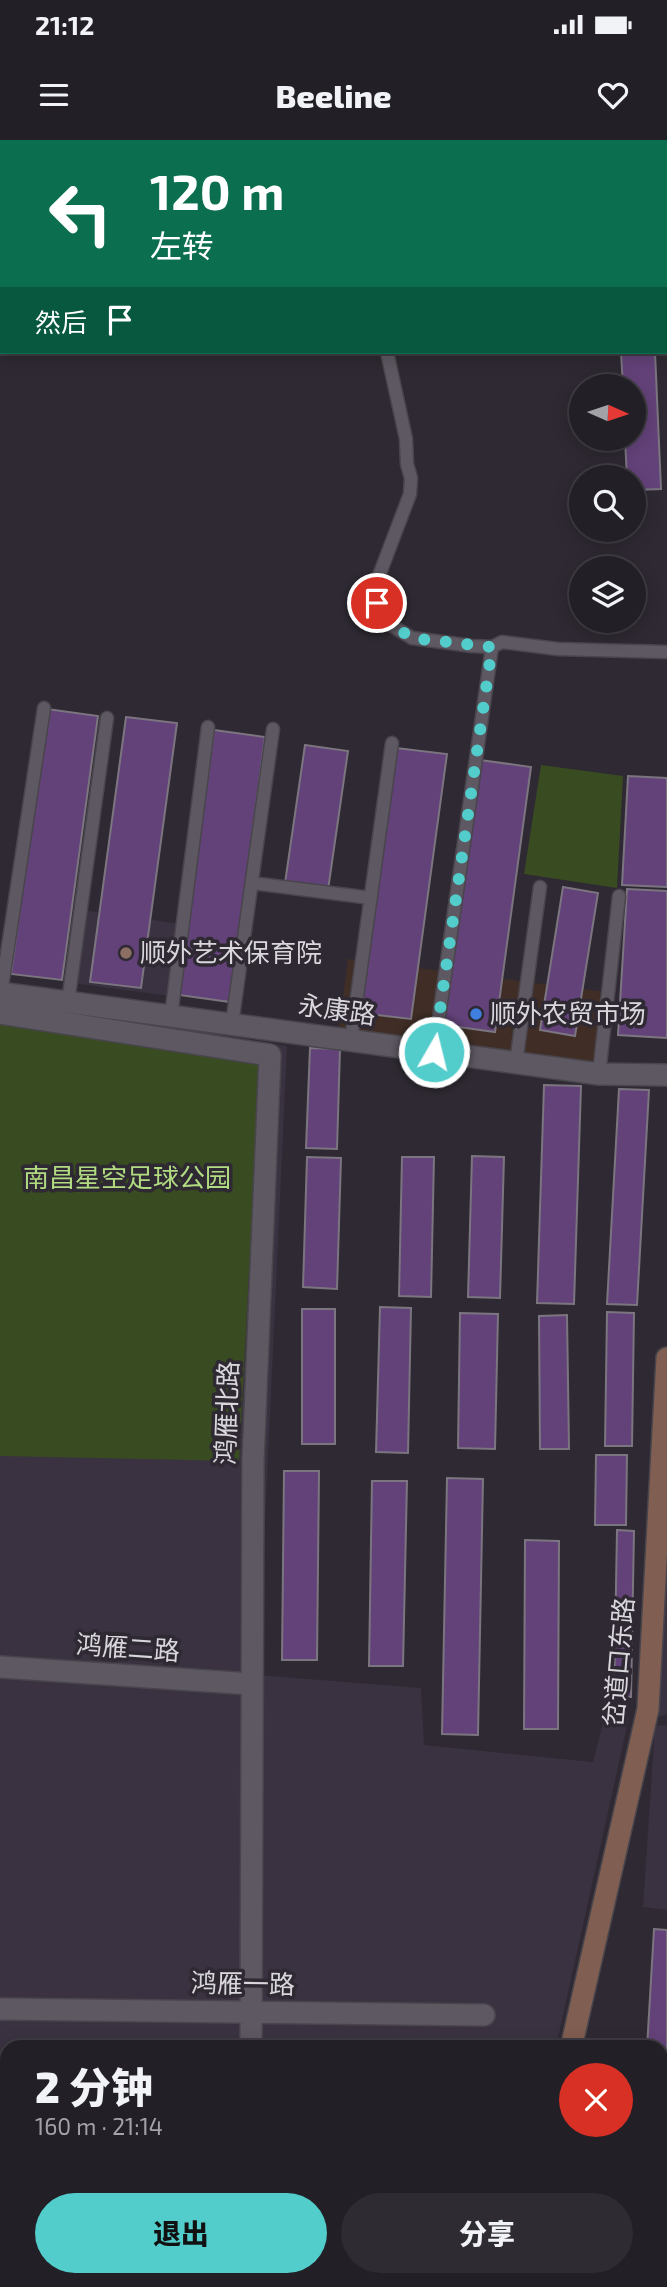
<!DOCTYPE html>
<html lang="zh">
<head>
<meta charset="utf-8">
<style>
  :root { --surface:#221f26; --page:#2e2c32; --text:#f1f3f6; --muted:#a2a2a7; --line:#3f3d43; --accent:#52cdcb }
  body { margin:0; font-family:"Exo 2","Noto Sans SC",sans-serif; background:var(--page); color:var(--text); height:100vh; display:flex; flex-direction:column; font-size:26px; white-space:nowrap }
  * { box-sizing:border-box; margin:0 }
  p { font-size:23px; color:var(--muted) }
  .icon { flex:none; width:38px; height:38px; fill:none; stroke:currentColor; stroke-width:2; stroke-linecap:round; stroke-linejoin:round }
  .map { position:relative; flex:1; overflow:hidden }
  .drawer { position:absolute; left:0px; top:1900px; width:668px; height:247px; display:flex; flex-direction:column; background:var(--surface); border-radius:21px 21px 0 0; box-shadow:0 4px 18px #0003,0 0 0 2px var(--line) }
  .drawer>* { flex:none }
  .hud { position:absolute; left:0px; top:0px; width:668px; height:214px; box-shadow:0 4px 18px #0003,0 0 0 2px var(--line); background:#0b6e4f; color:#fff; overflow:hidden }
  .needle { width:46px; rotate:93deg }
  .controls { position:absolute; left:569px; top:234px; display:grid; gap:14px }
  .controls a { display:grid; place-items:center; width:77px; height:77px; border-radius:50%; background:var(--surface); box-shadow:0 4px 18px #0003,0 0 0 2px var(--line); font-size:35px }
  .pin { position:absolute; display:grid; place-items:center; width:60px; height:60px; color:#fff; margin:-30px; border:4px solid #fff; border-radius:50%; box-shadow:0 2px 7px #0007 }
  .me { position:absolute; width:77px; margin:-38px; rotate:8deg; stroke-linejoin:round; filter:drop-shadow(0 0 5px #0008) }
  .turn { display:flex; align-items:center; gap:24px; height:147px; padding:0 35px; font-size:32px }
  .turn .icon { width:91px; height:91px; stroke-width:2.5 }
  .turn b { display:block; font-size:49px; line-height:60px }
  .then { display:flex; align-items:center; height:66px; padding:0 35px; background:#0003; gap:14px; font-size:26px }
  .round { display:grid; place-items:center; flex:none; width:74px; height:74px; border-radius:37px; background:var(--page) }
  .summary { display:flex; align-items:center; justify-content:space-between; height:119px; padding:0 35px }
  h1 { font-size:42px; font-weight:800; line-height:52px }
  .cta { display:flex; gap:14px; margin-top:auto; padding:14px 35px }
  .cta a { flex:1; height:80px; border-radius:42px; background:var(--accent); color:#111; font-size:28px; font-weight:800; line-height:80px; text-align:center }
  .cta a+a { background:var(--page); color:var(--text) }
  .status { display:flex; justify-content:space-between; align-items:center; height:49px; padding:0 35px; background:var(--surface); direction:ltr }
  .status svg { height:19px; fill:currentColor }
  header { display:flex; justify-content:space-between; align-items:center; height:91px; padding:0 35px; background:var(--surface); font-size:32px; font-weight:800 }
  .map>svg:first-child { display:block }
</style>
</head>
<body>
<div class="status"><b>21:12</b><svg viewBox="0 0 49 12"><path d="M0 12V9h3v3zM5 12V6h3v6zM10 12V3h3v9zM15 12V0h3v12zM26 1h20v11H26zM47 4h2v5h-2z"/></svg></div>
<header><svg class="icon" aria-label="menu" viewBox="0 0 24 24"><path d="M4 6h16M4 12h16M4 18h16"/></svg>Beeline<svg class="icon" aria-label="heart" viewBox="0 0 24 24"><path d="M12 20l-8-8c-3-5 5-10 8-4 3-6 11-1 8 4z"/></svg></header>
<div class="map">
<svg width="667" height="2147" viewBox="0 0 667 2147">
  <rect width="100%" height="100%" fill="#2e2932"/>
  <!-- commercial -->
  <path fill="#402e26" d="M348,819l266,34 -10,75 -266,-34z"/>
  <!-- built -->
  <path fill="#3a3240" d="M82,770l99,14 -11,72 -98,-13z
    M0,865l287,41 -29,629 163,13 3,57 169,17 10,-39 26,-6 -73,330 -549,1v206h-7z
    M667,1323v252l-15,2z
    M667,1585v185l-24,-3 12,-181z"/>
  <!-- green -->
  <path fill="#394c21" d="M541,625l82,11 -6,112 -93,-14z
    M0,884l260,39 -21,398 -239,-5z"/>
  <!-- building -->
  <path fill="#634279" stroke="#7b7580" stroke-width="2" d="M621,212h34l6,137 -27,1v-12h-7l-2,-39h9v-52h-11z
    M47,569l51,7 -36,264 -51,-6z
    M126,577l51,6 -36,265 -51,-6z
    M214,590l51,7 -35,265 -51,-7z
    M305,605l43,6 -20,139 -43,-7z
    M396,608l51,6 -36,265 -51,-6z
    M480,620l51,7 -36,265 -51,-7z
    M628,636l39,2v109l-45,-2z
    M563,747l35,6 -23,143 -35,-6z
    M627,749l40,2v147l-49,-3z
    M310,908l30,1 -3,100 -31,-1z
    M544,945l37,1 -7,218 -37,-1z
    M619,949l30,1 -12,215 -30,-1z
    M472,1016l32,1 -4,141 -32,-1z
    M307,1017l34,1 -4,131 -34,-2z
    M402,1017h32l-3,140 -32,-1z
    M380,1167l31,1 -3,145 -32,-1z
    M302,1169h33v135h-33z
    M607,1172l27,1 -2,133h-27z
    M460,1173l38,1 -3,135 -37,-1z
    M567,1175l2,134h-29l-1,-133z
    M596,1315h31l-1,70h-31z
    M284,1331h35l-2,189h-35z
    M447,1338l36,1 -5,256 -36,-1z
    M372,1341h35l-4,185h-34z
    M617,1390l17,1 -3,166h-17z
    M525,1400l34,1 -1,188h-34z
    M654,1789l13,1v233h-5v-115h-15z
    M662,2025h4l-3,65h-1z"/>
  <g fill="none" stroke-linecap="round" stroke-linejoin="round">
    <!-- lane casing -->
    <g stroke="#49454c" stroke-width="15">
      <path id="lane" d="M289,0l1,2
        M387,212l19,87 1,25 4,14 -1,16 -33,87 4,38 31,19 60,8 20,1 10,-5 56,7 109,3
        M252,743l119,15
        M1,853l43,-285
        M68,862l39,-284
        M171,876l37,-289
        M232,884l41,-295
        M351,900l41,-297
        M434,912l58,-405
        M516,923l24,-176
        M599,934l20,-178"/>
    </g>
    <!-- street casing -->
    <g stroke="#49454c" stroke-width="24">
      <path id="street" d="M0,853l599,81 68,1
        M0,873l270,42 -17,406 -2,587
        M0,1527l252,17
        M0,1869l484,6
        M250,2147v-7"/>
    </g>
    <!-- secondary casing -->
    <g stroke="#49454c" stroke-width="24">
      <path id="secondary" d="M571,1908l77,-339 19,-351
        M529,2147l2,-7"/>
    </g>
    <!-- lane -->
    <use href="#lane" stroke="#5e5862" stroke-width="12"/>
    <!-- street -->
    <use href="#street" stroke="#5e5862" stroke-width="21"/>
    <!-- secondary -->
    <use href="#secondary" stroke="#805e51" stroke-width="21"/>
  </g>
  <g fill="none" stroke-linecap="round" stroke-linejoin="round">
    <!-- route -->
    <path stroke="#52cdcb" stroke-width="12" stroke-dasharray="0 21.6" d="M377,463l4,15 31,20 80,9 -58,405"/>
  </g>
  <!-- markers -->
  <circle fill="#8d6e63" stroke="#2e2932" stroke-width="2.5" cx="126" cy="813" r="7"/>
  <circle fill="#3f7fe0" stroke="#2e2932" stroke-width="2.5" cx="476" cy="874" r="7"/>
  <g text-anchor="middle" stroke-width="7" stroke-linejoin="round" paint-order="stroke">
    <!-- poi labels -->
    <g font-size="26" fill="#d9d6dc" stroke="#2e2932" text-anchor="start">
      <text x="140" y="822">顺外艺术保育院</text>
      <text x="490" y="883">顺外农贸市场</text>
    </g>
    <!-- street labels -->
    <g font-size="26" fill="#d9d6dc" stroke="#2e2932">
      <text transform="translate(337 870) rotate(8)" y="9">永康路</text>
      <text transform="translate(227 1273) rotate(-88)" y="9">鸿雁北路</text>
      <text transform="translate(128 1508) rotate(4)" y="9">鸿雁二路</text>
      <text transform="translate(619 1522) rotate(-85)" y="9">岔道口东路</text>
      <text transform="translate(243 1844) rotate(1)" y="9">鸿雁一路</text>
    </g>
    <!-- park labels -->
    <g font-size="26" fill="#b1db81" stroke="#2e2932">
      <text x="127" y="1047">南昌星空足球公园</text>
    </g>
  </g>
</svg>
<div class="controls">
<a><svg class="needle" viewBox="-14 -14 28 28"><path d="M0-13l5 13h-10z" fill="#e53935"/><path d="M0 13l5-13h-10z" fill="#a2a2a7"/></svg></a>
<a><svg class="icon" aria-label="search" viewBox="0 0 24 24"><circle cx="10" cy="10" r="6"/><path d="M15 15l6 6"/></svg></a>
<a><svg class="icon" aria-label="layers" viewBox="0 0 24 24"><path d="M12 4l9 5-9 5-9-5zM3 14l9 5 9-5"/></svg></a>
</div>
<div class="pin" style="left:377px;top:463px;background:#d93025"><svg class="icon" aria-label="arrive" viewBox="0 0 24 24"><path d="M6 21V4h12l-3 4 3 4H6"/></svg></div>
<svg class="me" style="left:434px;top:912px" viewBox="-20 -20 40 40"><circle r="17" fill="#52cdcb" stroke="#fff" stroke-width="3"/><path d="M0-11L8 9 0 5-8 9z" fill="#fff"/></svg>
<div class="hud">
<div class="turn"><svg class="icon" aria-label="left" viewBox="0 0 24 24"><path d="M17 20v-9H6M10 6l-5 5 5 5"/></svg><div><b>120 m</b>左转</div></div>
<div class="then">然后<svg class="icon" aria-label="arrive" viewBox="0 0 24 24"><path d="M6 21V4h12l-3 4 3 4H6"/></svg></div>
</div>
<section class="drawer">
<div class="summary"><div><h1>2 分钟</h1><p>160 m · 21:14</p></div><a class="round" style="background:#d93025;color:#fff"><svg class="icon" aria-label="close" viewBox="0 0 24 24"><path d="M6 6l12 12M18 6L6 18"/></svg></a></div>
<div class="cta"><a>退出</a><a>分享</a></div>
</section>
</div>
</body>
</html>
